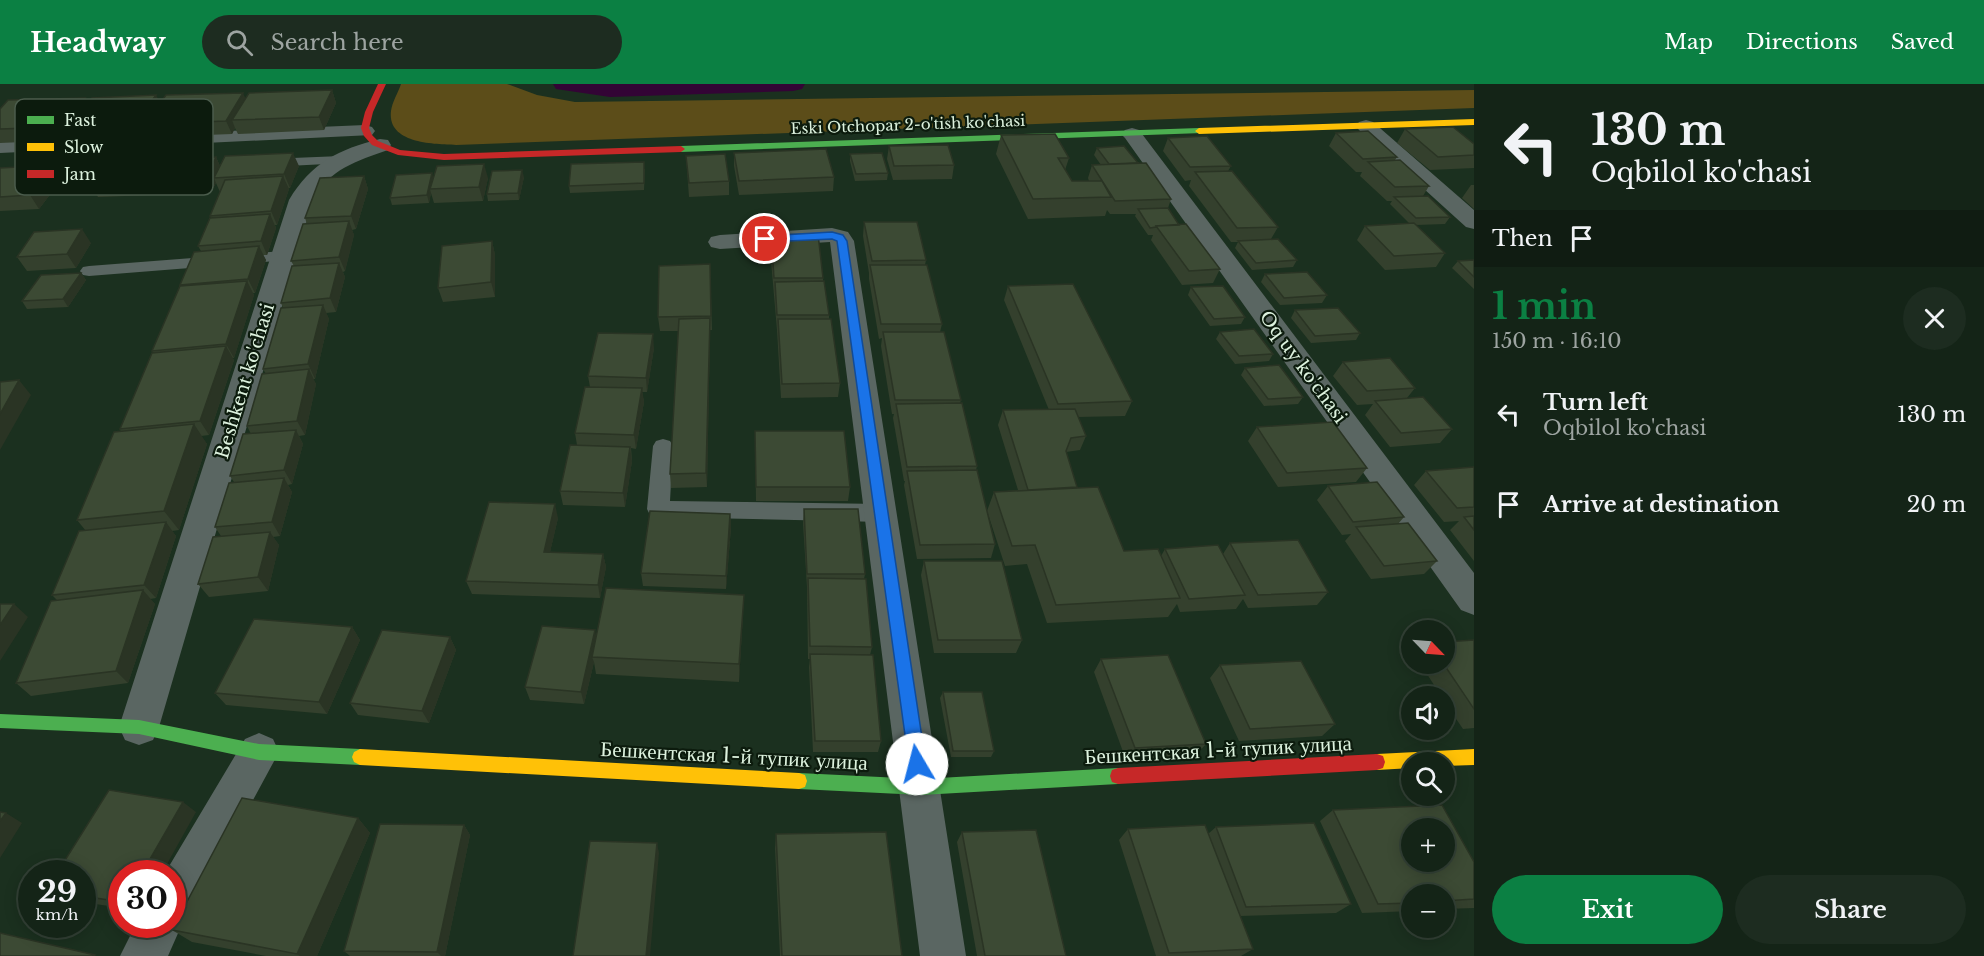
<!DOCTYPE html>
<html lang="en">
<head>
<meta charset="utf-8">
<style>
  :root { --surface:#142417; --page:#1d2c20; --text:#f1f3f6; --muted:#9da4a1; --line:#334136; --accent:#0b8043 }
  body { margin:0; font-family:"Libre Baskerville",serif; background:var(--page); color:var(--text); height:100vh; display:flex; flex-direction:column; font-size:22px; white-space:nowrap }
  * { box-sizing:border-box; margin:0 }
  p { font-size:20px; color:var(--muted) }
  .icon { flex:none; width:33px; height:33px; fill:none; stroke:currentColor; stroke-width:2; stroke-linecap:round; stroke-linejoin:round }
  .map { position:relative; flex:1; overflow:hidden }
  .side { display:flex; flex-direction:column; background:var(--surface); width:510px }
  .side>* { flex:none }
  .banner { background:#142417; color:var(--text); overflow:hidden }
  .needle { width:39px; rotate:115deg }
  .fabs { position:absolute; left:1401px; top:536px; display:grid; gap:12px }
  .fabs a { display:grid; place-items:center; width:54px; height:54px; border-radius:50%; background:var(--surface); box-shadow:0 3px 15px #0003,0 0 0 2px var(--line); font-size:30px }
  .speed { position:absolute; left:18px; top:776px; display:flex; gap:12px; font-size:30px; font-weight:700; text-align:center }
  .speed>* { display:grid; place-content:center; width:78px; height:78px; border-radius:50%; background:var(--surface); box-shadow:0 3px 15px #0003,0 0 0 2px var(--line); line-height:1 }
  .speed small { font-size:15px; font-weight:400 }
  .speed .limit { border:9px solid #d22; background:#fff; color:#111 }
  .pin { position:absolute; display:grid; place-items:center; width:51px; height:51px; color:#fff; margin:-26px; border:3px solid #fff; border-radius:50%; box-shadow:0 2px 6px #0007 }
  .me { position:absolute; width:66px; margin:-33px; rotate:352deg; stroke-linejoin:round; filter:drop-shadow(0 0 4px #0008) }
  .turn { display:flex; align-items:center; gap:21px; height:126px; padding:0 18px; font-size:27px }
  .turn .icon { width:78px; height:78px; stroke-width:2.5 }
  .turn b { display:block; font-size:42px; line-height:51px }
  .then { display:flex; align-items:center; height:57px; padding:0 18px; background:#0003; gap:12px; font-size:22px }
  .round { display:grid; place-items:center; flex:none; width:63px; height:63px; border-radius:32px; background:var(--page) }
  .summary { display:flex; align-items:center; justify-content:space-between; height:102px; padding:0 18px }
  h1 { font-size:36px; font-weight:700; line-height:45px; color:var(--accent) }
  .cta { display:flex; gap:12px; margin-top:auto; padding:12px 18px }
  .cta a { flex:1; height:69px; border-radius:36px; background:var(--accent); color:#fff; font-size:24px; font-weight:700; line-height:69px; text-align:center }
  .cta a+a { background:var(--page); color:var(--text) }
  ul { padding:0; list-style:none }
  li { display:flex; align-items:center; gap:18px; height:90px; padding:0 18px }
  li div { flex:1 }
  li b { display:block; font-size:22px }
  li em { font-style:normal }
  header { display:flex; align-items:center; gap:36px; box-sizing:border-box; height:84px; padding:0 30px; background:var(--accent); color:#fff }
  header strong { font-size:28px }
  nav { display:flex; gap:33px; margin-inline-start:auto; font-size:21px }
  .search { width:420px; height:54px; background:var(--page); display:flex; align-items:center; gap:15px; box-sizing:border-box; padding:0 21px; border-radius:33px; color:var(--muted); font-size:22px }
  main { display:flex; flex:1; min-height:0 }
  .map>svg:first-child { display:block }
</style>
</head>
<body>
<header>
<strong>Headway</strong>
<div class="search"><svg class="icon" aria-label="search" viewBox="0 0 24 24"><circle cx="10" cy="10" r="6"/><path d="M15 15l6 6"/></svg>Search here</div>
<nav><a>Map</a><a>Directions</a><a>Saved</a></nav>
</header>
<main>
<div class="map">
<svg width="1474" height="872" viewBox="0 0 1474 872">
  <rect width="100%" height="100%" fill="#1b301f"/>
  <!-- green -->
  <path fill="#5c4d19" d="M401,0h106l30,11 38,7 899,-12v18l-1018,37c-22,-1 -69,-1 -65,-34 1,-9 7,-18 10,-27z"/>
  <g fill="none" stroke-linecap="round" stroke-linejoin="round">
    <!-- canal -->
    <path fill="#330435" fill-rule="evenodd" d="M553,0h252l-3,5 -9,2 -183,6 -54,-8z"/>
    <!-- lane -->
    <path fill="#5a6662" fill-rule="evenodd" d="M341,72l5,1 2,3 -2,3 -78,4 -7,-4 7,-4z
      M130,80l5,2 3,3 -3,3 -90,6 -8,-5 8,-5z
      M283,167l6,1 2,4 -2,4 -200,16 -6,-1 -3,-4 3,-4 6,-1z
      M663,355l7,2 3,5 -3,55 212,3 8,3 3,6 -3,6 -8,3 -224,-5 -8,-2 -3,-6 6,-63 3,-5z"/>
    <!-- street -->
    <path fill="#5a6662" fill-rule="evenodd" d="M1366,36l7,2 101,88v19l-8,-2 -107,-97 -3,-4 3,-4z
      M365,41l7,2 3,4 -3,4 -372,18v-12z
      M1132,44l7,2 335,443v42l-13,-5 -336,-472 -4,-4 4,-4z
      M380,55l8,1 3,5 -3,5c-31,11 -59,19 -75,50l-154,527 -6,13 -14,5 -14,-5 -6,-13 170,-527c22,-37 50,-51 91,-61z
      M832,144l16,4 6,9 112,715h-46l-90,-714 -110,7 -9,-2 -3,-5 3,-5 9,-2z
      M259,649l14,6 6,13 -91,168 -5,2 -15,34h-48l16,-32h36v-51h-7l80,-134z"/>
    <!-- fast -->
    <path fill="#4caf50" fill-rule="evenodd" d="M1199,44l4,3 -1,2 -521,19 -4,-3 4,-3z
      M0,630l139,6 120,24 101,5 6,3 2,5 -2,5 -6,3 -101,-5 -120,-26 -139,-6z
      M1118,684l6,2 2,6 -2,6 -6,2 -197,11 -122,-6 -6,-2 -2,-6 2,-6 6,-2 122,6z"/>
    <!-- slow -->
    <path fill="#ffc107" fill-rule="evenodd" d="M1474,35v6l-275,9 -4,-3 4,-3z
      M360,665l439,24 6,2 2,6 -2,6 -6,2 -439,-24 -6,-3 -2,-5 2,-5z
      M1474,665v16l-30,1v-4h-32v6l-35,2 -6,-2 -2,-6 2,-6 6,-2z"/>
    <!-- jam -->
    <path fill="#c62828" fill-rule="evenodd" d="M378,0h8l-13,28 -4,16 3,7 6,6 22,9 44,4 237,-8 4,3 -4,3 -237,8 -46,-5 -26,-10 -8,-9 -3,-8 4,-16z
      M1377,670l6,2 2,6 -2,6 -6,2 -259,14 -6,-2 -2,-6 2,-6 6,-2z"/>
  </g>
  <!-- wall -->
  <path fill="#34402d" d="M332,6l4,13 -12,27 -86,4 -3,-6 -3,6 -80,3 -4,-8 -6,8 -66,3 -4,-6 -4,6 -68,3v-34l85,-11 3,5h72l86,-5z
    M1405,45l69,15v24l-44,2 -33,-27z
    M1336,49l61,24 -2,3 34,26 -6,10 27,21 -5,7 -29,1 29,28 -9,14 -51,3 -28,-30 8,-14 44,-3 -19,-19 2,-3h-5l-27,-25 2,-4h-6l-27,-26z
    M1001,51l68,23 -4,12 7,11h17l-1,-3 4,-13h9l-7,-10 3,-7 41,15 33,36 -3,9 11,17 41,44 -7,14 -31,2 -31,-45 2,-5h-5l-13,-19 1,-2h-26l-3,-4 -2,6 -77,3 -32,-65z
    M1168,54l63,28 -3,5 50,56 -7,12 26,21 -4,7 -41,3 -17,-22 3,-6h-7l-42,-56 2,-6 -6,1 -22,-30z
    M889,62l65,19 -2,14 -59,1 -6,-21z
    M734,69l100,24 -1,14 -94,4 -5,-29z
    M850,70l38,19 -1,7 -32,1 -5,-20z
    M686,72l43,25v14l-40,2z
    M216,73l4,9h79l-9,22h-2l1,1 -12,36h-2l1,3 -9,27h-4l3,5 -11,33h-2l1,2 -20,63h-2l2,2 -25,75 -8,1 6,8 -28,86 -7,1 4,5 -20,62 -6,1 5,5 -27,79 -97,13 -15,-13 41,-83 -5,-5 34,-64 -9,-11 44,-88 -1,-3 34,-76 -2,-2 29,-65 -1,-1 21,-34 -3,-5 13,-28 -1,-2 10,-24 -4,-9 -5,9 -55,3 -2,-5 -2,5 -54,2 -8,-13 69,-19z
    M0,84l62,11 -23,30 -39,2z
    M645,85l-1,21 -74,3 -1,-7z
    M364,92l4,13 -12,40 -4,1 2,5 -9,36 -2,1 2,5 -9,35 -10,1 3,6 -14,60h-2l3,5 -11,51 -6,1 4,8 -11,40 -4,1 4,7 -12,44 -7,1 6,8 -11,46 -59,6 -11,-13 23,-48 -6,-9 19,-45 -4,-6 21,-42 -4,-8 19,-52 -3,-5 20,-61 -2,-5 13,-37 -3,-5 16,-37 -2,-6z
    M434,93l54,1 -5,23 -49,2 -3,-10 -2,10 -37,2 -2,-7z
    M524,93l-5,23 -31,1 -1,-7z
    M1471,101h3v24l-12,-11z
    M864,138l62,38 -1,5 17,59 -2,8 21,68 -1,3 17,63 -1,4 11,41 7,-19 24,-2 -20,-65 5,-15h46l-45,-110 4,-14 124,115 -7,15 -47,1 8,19 -6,14 -14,2 11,35 47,64 37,5 4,-7 58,5 7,-11 98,49 -11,13 -69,3 -5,-9 -7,10 -56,3 -3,-8 -9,13 -121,6 -20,-59 -22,2 -17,-52 7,30 -4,14 -74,1 -13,-74 1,-4h-1l-11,-63 1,-4h-2l-11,-68 1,-8 -3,1 -10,-60v-6l-6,-37z
    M771,151l52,43v3l6,34v4l11,64 -2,14 -57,1 -4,-68 -7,-81z
    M492,157l3,14v42l-52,5 -5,-14z
    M91,159l-15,25 -49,3 -10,-14z
    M1474,176v29l-22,-21 6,-7z
    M710,180l2,66h-2l-3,157 -36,1 -1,-14 8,-143h-18l-2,-14z
    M81,189l5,7 -18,27 -41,2 -5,-8z
    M1265,190l62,21 -5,8 -42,2 -19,-23z
    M1191,203l54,30 -4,7 -31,2 -22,-31z
    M1295,226l65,23 -4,7 -45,3 -20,-25z
    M1220,248l53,22 -4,7 -34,3 -19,-25z
    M654,264l-7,44h-5l2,10 -8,47 -5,-1 1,13 -7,46 -62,-2 -3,-14 17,-46 -2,-12 15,-46 -2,-11z
    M1343,278l72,26 -8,10 45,31 -12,14 -50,4 -25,-32 8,-11 -16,1 -24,-29z
    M1245,284l58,29 -5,7 -34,2 -23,-31z
    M1257,343l110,41 -11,14 -78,5 -30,-46z
    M755,347l95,56 -2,14h-92z
    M1474,383v94l-24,-31 9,-9 -15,1 -30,-37 12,-14z
    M1328,402l76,31 -6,7 39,37 -13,13 -53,5 -26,-38 6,-7 -9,1 -25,-35z
    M804,425l61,65 -1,5 8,68 -2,8 11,86 -3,11h-65l-4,-85 1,-8h-2l-1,-72 -4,-64z
    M730,430l1,13 -5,62 -83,-3 -2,-13z
    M558,434l-8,34 53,2 3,13 -6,31 -128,-4 -6,-13z
    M924,477l98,79 -6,13h-82l-13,-78z
    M743,529l-4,69 -143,-8 -2,-12 -10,42 -54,-4 -5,-13 71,-52z
    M352,543l8,13 -33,74 -101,-9 -11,-12z
    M450,553l6,13 -27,73 -71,-8 -8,-12z
    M1474,556v88l-11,1 -19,-28v-5h-3l-21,-33h24z
    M1101,575l105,85 -10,11 -70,5 -32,-88z
    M1220,581l115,59 -13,12 -83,5 -29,-63z
    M943,608l51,59 -3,6h-40l-11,-59z
    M1333,726l141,52v46l-30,1v-15h-32v17l-50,2 -42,-92z
    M196,728l-74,61v35l-40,-6v-29z
    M358,734l12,15 -53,123h-51l-74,-14 -20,-12z
    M464,741l6,10 -25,121h-95l-6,-5z
    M1216,743l135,77 -15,9 -96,3 13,33 -12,7h-85l-37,-116 9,-11 80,5z
    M962,748l104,124h-89l-20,-114z
    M776,750l126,122h-122l-5,-108z"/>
  <!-- shaded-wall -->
  <path fill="#2a3424" d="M332,6l4,13 -12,27 -5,-13z
    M243,9l6,13 -17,14 3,8 -3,6 -6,-13z
    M156,11l7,13 -18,16 3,5 -6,8 -7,-13z
    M85,14l7,13 -24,16 4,7 -4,6 -8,-13z
    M293,69l6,13 -9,22 -6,-14z
    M216,73l6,14 -8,7 2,5 -5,9 -6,-14z
    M157,76l7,14 -15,7 5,9 -2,5 -8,-14z
    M484,80l4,14 -5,23 -4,-14z
    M54,81l8,14 -23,30 -9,-14z
    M522,86l2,7 -5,23 -1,-7z
    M432,89l2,7 -4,9 1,4 -2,10 -2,-8z
    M283,92l6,13 -12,36 -6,-14z
    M364,92l4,13 -12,40 -5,-13z
    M270,130l6,14 -9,27 -6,-14z
    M349,137l5,14 -9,36 -6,-14z
    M82,145l9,14 -15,25 -9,-14z
    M492,157l3,14v42l-4,-15z
    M259,162l7,14 -11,33 -7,-14z
    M339,179l6,14 -9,35 -6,-14z
    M81,189l5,7 -18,27 -5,-8z
    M247,197l7,14 -20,63 -8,-14z
    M323,221l6,14 -14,60 -7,-15z
    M710,234v15l-3,154 -1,-14z
    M653,250l1,14 -7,44 -1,-14z
    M226,262l8,14 -25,75 -9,-14z
    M309,285l7,15 -11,51 -8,-14z
    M19,296l12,15 -31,55v-36z
    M642,304l2,14 -8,47 -2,-14z
    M194,340l13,20 -28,86 -15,-19z
    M296,346l7,14 -11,40 -8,-14z
    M630,363l2,14 -7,46 -2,-14z
    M284,394l8,14 -12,44 -8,-14z
    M555,420l3,14 -11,47 -3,-13z
    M730,430l1,13 -5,62v-13z
    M166,438l10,14 -20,62 -12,-13z
    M270,448l9,13 -11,46 -10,-14z
    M603,470l3,13 -6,31 -2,-13z
    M143,506l12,14 -27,79 -12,-12z
    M744,511l-1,18 -4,69v-18z
    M14,520l14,13 -28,44v-36z
    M352,543l8,13 -33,74 -8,-12z
    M595,546l3,13 -6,14 2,5 -10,42 -3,-12z
    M450,553l6,13 -27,73 -7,-12z
    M183,718l13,10 -34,61h-20z
    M6,729l16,10 -22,35v-37z
    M358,734l12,15 -53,123h-17l-3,-2z
    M464,741l6,10 -25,121h-4l-4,-4z
    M657,759l2,10 -9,103h-4z"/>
  <!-- building -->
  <path fill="#3c4a34" stroke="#2a3424" stroke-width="1.5" fill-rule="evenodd" d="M332,6l-13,27 -87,3 17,-27z
    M243,9l-17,28 -81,3 21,-29z
    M156,11l-21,29 -67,3 24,-29z
    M85,14l-25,29 -60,2v-20l8,-9z
    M1453,43l21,17v11l-36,2 -33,-28z
    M1368,47l29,26 -34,2 -27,-26z
    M1055,50l14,24h-11l14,23h30l9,16 -78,2 -32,-64z
    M1207,52l24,30 -41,1 -22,-29z
    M948,61l6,20 -60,1 -5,-20z
    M1124,62l14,17 -29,1 -12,-16z
    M826,65l8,28 -95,4 -5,-28z
    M293,69l-9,21 -70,4 11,-22z
    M882,69l6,20 -32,1 -6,-20z
    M725,70l4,27 -40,2 -3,-27z
    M216,73l-11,21 -56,3 13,-21z
    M1400,76l29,26 -34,1 -27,-25z
    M644,78v21l-75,3 2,-22z
    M1146,79l25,36 -56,2 -23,-36z
    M484,80l-5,23 -49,2 7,-23z
    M54,81l-24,30 -30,2v-29z
    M522,86l-4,23 -31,1 5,-23z
    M1232,87l46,56 -41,1 -42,-56z
    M432,89l-5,22 -37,3 6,-23z
    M283,92l-12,35 -61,5 15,-36z
    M364,92l-13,40 -46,2 15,-40z
    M1428,112l22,21 -34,1 -22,-21z
    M1168,124l11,17 -23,1v1l-6,1 -12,-19z
    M270,130l-9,27 -63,5 12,-28z
    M349,137l-10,36 -48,4 12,-37z
    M864,138h53l9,38 -54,1z
    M1414,139l31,30 -51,3 -29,-30z
    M1186,140l34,45 -31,2 -33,-45z
    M82,145l-15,25 -50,3 17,-25z
    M818,150l5,44h-49l-3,-43z
    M1278,155l19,21 -41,3 -18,-22z
    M492,157l-1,41 -53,6 4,-42z
    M259,162l-11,33 -68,6 14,-33z
    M1474,176v17l-16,-16z
    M339,179l-9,35 -49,5 11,-37z
    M710,180l1,52 -53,1 1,-51z
    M870,181h57l15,59h-61z
    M1307,188l20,23 -43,3 -19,-24z
    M81,189l-18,26 -41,2 19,-26z
    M247,197l-21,63 -74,7 28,-65z
    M824,197l5,34h-52l-2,-33z
    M1073,200l59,117 -74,3 -50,-118z
    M1223,202l22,31 -31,2 -23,-32z
    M323,221l-15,59 -45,5 18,-61z
    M1338,224l22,25 -45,3 -20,-26z
    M710,234l-4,155 -36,1 9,-155z
    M778,235h53l9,64 -58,1z
    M1254,245l19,25 -34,2 -19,-24z
    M883,248h61l17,68h-66z
    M598,249l55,1 -7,44 -58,-2z
    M226,262l-26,75 -80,8 32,-76z
    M1390,274l25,30 -48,3 -24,-29z
    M1279,281l24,32 -35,2 -23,-31z
    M309,285l-12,52 -50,5 15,-52z
    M19,296l-19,34v-32z
    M585,303l57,1 -8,47 -59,-2z
    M1423,313l29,32 -51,4 -26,-32z
    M962,319l15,63 -70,1 -11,-63z
    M1075,325l11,27 -15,2 -5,13 11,36 -49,3 -25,-80z
    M1333,338l34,46 -80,5 -30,-46z
    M194,340l-30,87 -87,9 37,-88z
    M296,346l-12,40 -54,6 13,-42z
    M755,347h89l6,56h-94z
    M570,361l60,2 -7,46 -63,-2z
    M1474,383v40l-17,1 -31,-37z
    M977,386l18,74 -75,1 -13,-74z
    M284,394l-12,44 -57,5 14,-44z
    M1377,398l27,35 -51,5 -25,-36z
    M1098,403l26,64 34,-2 22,49 -124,7 -21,-60 -23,1 -18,-54z
    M489,418l66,2 -11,48 59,2 -5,31 -132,-4z
    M804,425h54l7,65h-58z
    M650,427l80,3 -4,62 -85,-3z
    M1474,432v14l-10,-13z
    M166,438l-22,63 -92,10 27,-64z
    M1408,439l29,38 -53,5 -28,-39z
    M270,448l-12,45 -60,7 15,-47z
    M1298,456l30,52 -70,3 -28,-52z
    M1218,461l27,50 -56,4 -24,-50z
    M924,477h78l20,79h-84z
    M808,494l58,1 6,68 -62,-1z
    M606,504l138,7 -5,69 -147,-7z
    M143,506l-27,81 -100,12 35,-82z
    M0,520h14l-14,21z
    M254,535l98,8 -33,75 -104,-9z
    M542,542l53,4 -14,62 -56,-5z
    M382,546l68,7 -28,74 -72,-8z
    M1474,556v69l-31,-46h1v-21z
    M810,570l63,1 8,86h-66z
    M1168,571l38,89 -71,4 -34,-89z
    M1301,577l34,63 -85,5 -30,-64z
    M943,608h39l12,59h-41z
    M109,706l74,12 -41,71h-20v29l-40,-6v-23h-25z
    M242,714l116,20 -61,136 -125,-24z
    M1442,721l32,57v37l-30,2v-7h-32v9l-34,1 -45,-94zM1412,744h32v33h-32z
    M0,728l6,1 -6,8z
    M1314,739l37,81 -105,3 -30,-80z
    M380,740l84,1 -27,127 -93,-1z
    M1205,741l48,124 -84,4 -41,-124z
    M1036,746l30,126h-81l-23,-124z
    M886,748l16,124h-120l-6,-122z
    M590,757l67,2 -11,113h-73z
    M0,849l95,22 -1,1h-94z"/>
  <!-- route -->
  <path fill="#1a73e8" stroke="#114b97" stroke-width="1.5" d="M832,148l11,3 4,6 79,523 -3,6 -6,2 -6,-2 -2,-6 -72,-523 -5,-2 -67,3 -5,-3 5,-3z"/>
  <g text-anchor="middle" stroke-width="4.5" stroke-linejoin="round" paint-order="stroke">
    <!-- far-street labels -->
    <g font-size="15" fill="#ddf2de" stroke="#0c1b0d">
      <text transform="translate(908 41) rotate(-2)" y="5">Eski Otchopar 2-o'tish ko'chasi</text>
    </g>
    <!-- street labels -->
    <g font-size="18" fill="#ddf2de" stroke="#0c1b0d">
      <text transform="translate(1303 283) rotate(54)" y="6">Oq uy ko'chasi</text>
      <text transform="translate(245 297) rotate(-73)" y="6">Beshkent ko'chasi</text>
    </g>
    <!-- near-street labels -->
    <g font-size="21" fill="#ddf2de" stroke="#0c1b0d">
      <text transform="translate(1218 666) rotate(-3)" y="7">Бешкентская 1-й тупик улица</text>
      <text transform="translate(734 672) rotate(3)" y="7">Бешкентская 1-й тупик улица</text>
    </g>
  </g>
  <!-- legend -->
  <rect x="15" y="15" width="198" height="96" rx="9" fill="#0c1b0d" stroke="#4b5c4c" stroke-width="1.5"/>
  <rect x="27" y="32" width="27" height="8" fill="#4caf50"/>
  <rect x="27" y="59" width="27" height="8" fill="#ffc107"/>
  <rect x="27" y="86" width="27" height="8" fill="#c62828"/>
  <g font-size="16" fill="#ddf2de">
    <text x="64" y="42">Fast</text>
    <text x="64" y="69">Slow</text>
    <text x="64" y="96">Jam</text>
  </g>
</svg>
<div class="fabs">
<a><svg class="needle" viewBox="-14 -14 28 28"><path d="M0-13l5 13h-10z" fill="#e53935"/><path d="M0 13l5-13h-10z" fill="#9da4a1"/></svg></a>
<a><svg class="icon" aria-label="sound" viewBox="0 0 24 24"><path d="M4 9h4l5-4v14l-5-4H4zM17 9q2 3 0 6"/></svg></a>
<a><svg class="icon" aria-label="search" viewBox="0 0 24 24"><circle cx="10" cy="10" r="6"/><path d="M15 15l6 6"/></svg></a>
<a>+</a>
<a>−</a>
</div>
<div class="speed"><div>29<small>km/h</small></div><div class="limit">30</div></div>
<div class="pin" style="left:765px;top:155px;background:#d93025"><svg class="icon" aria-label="arrive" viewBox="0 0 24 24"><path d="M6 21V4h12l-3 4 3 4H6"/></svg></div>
<svg class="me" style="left:917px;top:680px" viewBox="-20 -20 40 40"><circle r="19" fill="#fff"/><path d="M0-13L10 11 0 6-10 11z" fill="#1a73e8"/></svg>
</div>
<section class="side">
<div class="banner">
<div class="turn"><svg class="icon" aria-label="left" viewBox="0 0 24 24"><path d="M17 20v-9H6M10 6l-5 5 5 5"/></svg><div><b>130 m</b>Oqbilol ko'chasi</div></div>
<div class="then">Then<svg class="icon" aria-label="arrive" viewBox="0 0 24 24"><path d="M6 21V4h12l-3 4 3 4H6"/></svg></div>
</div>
<div class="summary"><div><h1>1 min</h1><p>150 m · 16:10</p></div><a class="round"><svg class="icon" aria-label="close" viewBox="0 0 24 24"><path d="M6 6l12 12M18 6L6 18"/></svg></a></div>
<ul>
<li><svg class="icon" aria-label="left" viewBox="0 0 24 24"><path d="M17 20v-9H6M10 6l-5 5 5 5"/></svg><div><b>Turn left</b><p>Oqbilol ko'chasi</p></div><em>130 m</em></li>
<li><svg class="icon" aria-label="arrive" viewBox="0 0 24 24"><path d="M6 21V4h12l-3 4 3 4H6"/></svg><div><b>Arrive at destination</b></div><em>20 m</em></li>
</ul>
<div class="cta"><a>Exit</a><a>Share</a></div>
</section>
</main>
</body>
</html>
